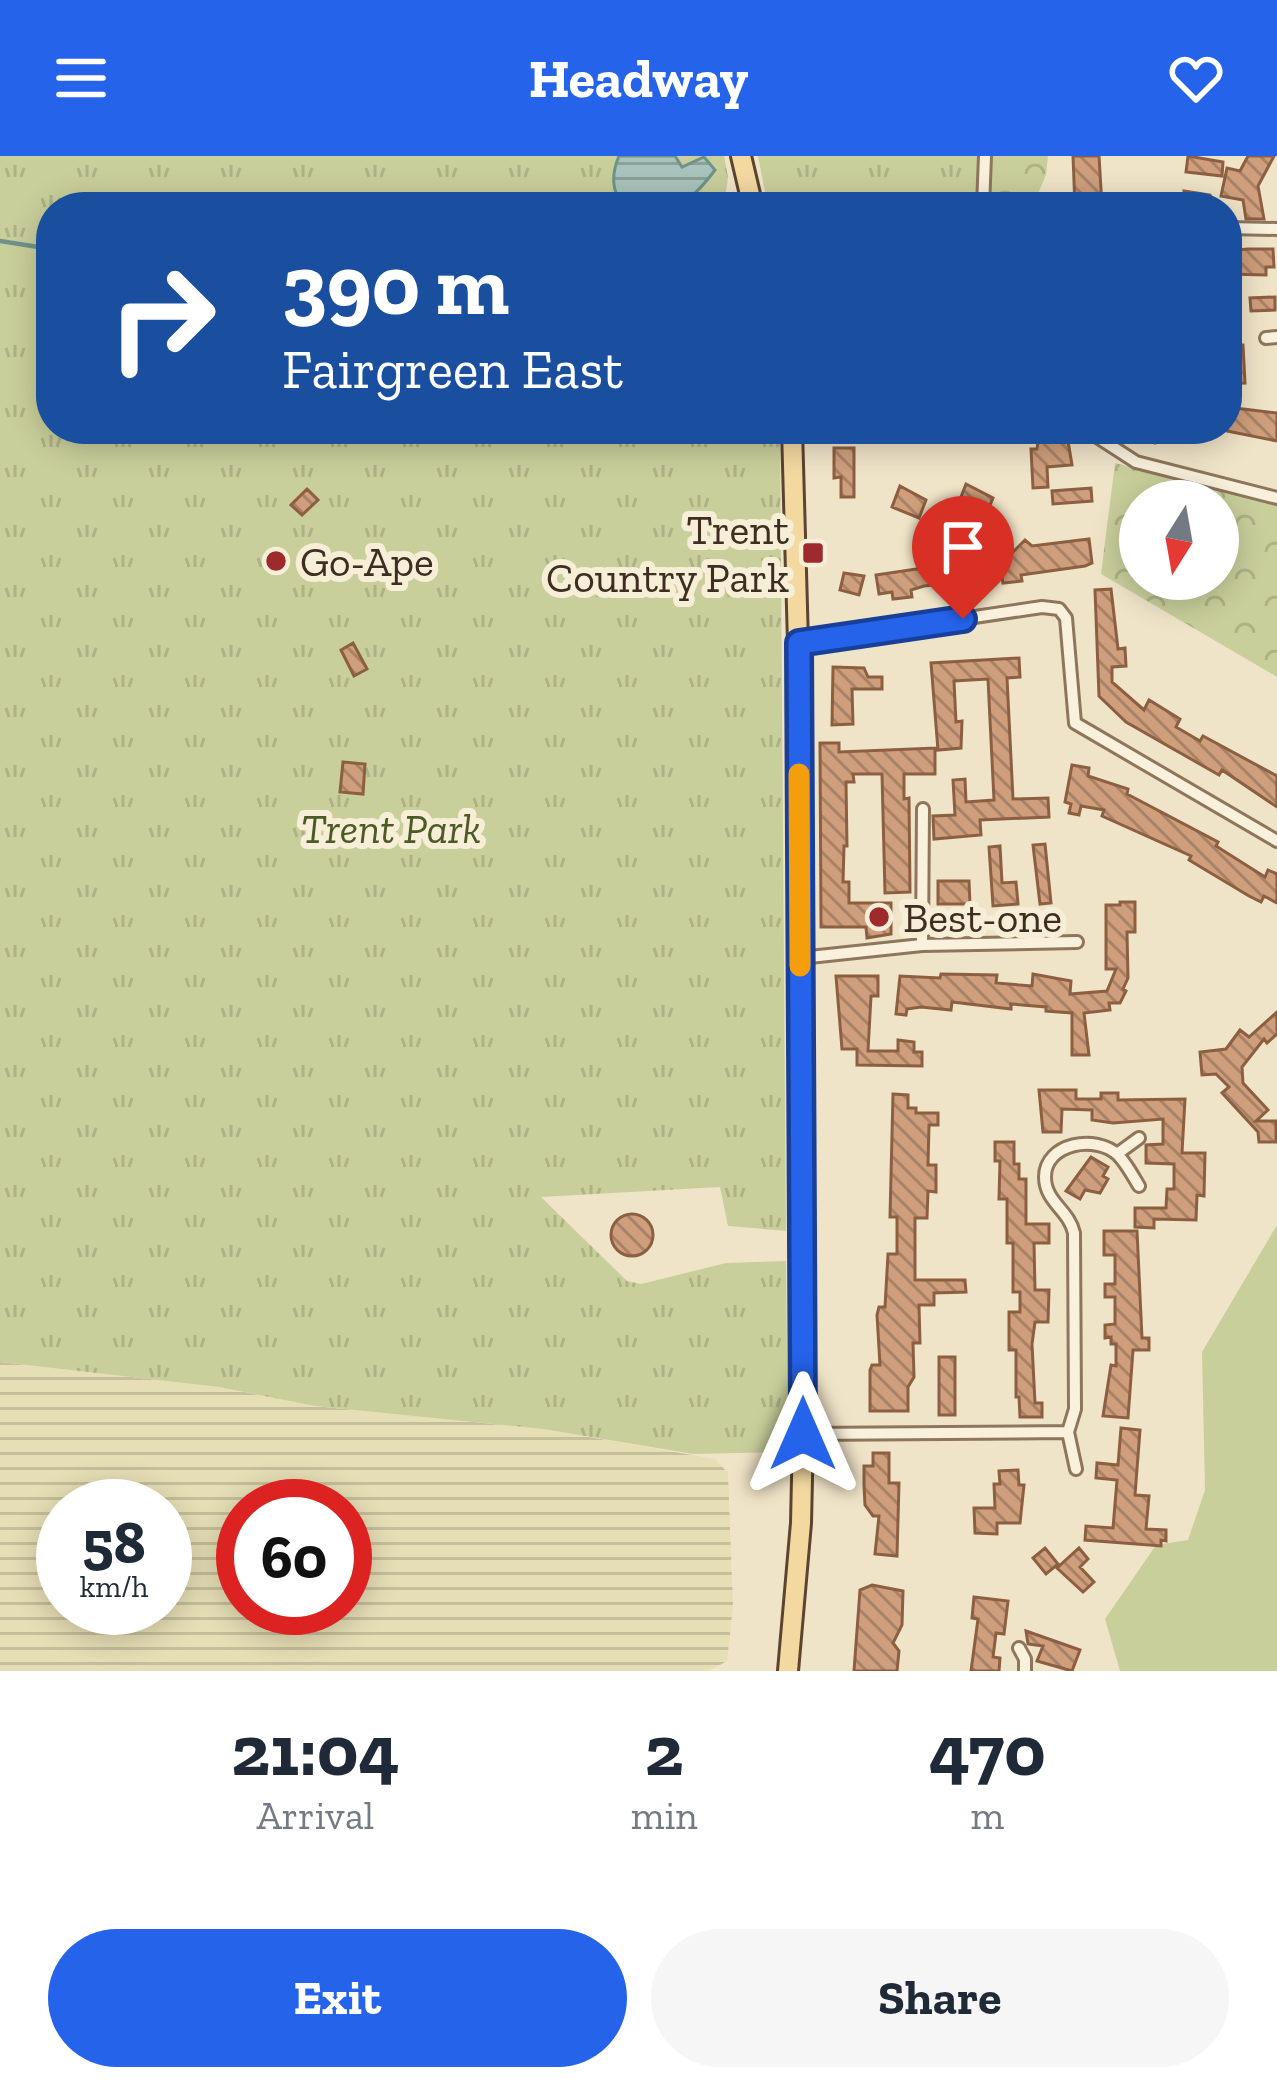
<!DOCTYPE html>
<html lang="en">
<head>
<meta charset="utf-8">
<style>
  :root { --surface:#fff; --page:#f6f6f7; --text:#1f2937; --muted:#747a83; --accent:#2563eb }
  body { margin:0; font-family:"Zilla Slab",serif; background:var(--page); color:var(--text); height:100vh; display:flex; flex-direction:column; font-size:45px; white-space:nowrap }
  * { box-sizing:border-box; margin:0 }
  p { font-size:39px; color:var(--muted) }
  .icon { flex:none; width:66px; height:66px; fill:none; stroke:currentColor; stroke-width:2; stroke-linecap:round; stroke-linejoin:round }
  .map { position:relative; height:1515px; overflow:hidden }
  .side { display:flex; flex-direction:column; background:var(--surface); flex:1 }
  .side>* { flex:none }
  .top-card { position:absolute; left:36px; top:36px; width:1206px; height:252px; border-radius:48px; box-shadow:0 6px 30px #0003; background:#1a4fa0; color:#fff; overflow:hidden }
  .needle { width:78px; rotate:191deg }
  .tools { position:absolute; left:1119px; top:324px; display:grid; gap:24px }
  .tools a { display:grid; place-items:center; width:120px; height:120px; border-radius:50%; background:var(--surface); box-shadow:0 6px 30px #0003; font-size:60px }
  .speed { position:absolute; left:36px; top:1323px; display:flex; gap:24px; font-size:60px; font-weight:700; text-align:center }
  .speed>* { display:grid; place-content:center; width:156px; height:156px; border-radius:50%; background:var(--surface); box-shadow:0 6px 30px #0003; line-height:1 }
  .speed small { font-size:30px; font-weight:400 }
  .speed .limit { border:18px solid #d22; background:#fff; color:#111 }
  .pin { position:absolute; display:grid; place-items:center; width:102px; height:102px; color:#fff; margin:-123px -51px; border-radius:50% 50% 50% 0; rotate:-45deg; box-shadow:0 0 12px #0007 }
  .pin .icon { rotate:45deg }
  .me { position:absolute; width:132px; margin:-66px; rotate:0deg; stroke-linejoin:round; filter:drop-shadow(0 0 9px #0008) }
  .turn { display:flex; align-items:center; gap:42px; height:252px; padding:0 48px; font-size:54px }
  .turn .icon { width:156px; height:156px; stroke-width:2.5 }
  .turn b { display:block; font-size:84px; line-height:102px }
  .eta { display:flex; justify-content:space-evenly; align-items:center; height:204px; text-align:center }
  .eta b { font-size:72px; font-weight:800; line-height:84px }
  .button { display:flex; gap:24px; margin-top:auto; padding:24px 48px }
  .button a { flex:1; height:138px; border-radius:72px; background:var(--accent); color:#fff; font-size:48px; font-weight:800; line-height:138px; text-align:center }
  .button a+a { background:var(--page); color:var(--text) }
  header { display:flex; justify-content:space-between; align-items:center; height:156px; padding:0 48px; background:var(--accent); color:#fff; font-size:54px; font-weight:800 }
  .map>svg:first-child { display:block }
</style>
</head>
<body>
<header><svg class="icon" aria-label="menu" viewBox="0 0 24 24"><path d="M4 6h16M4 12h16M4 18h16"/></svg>Headway<svg class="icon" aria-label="heart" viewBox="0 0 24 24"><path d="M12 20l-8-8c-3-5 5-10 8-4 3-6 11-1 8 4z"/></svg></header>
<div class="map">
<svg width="1277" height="1515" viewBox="0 0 1277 1515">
  <defs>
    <pattern id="farmland-rules" width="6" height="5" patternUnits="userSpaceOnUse" patternTransform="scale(3)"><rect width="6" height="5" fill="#e6deb5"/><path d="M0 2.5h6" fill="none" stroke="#c6bf9b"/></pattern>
    <pattern id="forest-crowns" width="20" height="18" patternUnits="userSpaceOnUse" patternTransform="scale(3)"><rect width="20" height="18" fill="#c9cf9b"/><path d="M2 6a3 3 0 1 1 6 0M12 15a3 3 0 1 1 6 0" fill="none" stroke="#aeb285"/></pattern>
    <pattern id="park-tufts" width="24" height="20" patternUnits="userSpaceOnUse" patternTransform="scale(3)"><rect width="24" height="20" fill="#c9cf9b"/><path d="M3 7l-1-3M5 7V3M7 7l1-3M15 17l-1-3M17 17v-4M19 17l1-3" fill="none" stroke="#aeb285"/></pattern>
    <pattern id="water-rules" width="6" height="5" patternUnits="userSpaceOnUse" patternTransform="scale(3)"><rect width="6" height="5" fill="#a9c4bc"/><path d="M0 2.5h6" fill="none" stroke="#8ba098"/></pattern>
    <pattern id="building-back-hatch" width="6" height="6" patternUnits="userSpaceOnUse" patternTransform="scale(3)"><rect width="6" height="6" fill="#cf9f7d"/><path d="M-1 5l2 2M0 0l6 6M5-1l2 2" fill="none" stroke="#a98266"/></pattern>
  </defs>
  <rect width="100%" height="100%" fill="#f0e4c8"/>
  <!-- farmland -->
  <path fill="url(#farmland-rules)" fill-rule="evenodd" d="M0,1206l219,25 96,19 228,23 172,30 13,14 5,133 -6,55 -18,10h-709zM63,1350h102v102h-102zM243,1350h102v102h-102z"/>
  <!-- grass -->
  <path fill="#c9cf9b" d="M1277,1069v446h-157l-15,-52 51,-74 32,-5 17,-50 -3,-138z"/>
  <!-- forest -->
  <path fill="url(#forest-crowns)" fill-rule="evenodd" d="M990,0h58l-2,19 -14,32h-42z
    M1115,307l162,42v172l-176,-103zM1140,345h78v78h-78z"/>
  <!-- park -->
  <path fill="url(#park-tufts)" d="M0,0h724l4,21 -4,30h-673v222h729l6,802 -58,-5 -8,-39 -179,10 86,84 14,3 85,-21 60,-2 2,191 -95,2 -150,-25 -228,-23 -96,-19 -219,-25z
    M758,0h220l-1,51h-209z"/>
  <!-- water -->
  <path fill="url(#water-rules)" stroke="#6f938a" stroke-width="3" d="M619,0h56l7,11 22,-10 11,13c-33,44 -41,37 -93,37 -10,-18 -11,-32 -3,-51z"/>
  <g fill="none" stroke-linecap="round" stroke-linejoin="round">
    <!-- stream -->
    <path stroke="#6f938a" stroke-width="4.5" d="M0,85l51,8"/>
  </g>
  <!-- building -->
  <path fill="url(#building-back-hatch)" stroke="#8d5f41" stroke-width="3" d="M1073,0h26l3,50 -27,1z
    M1188,0l35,6 -1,14 -36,-4z
    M1248,0h26l-16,30 6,33h-18l-3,-19 -22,-4 6,-28 13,3z
    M1184,35l26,4 2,12h-40l2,-13 10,2z
    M1248,93h25l1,18h-8v8l-39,-1v-23z
    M1275,141v13l-24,1 -1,-13z
    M1227,148h10l1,41h5l2,38 -18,1z
    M1227,251l50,6v28l-50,-10z
    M1040,273h26l6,36 -25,2 1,20 -15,1 -2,-39h6z
    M1111,273h47l-3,14 -44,-9z
    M834,292h20v49h-13v-20l-7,1z
    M966,328l27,14 -7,17 -21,-8 -3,8 -12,-4 4,-11 5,2z
    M900,330l26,14 -7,18 -27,-11z
    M1091,332l1,13 -39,3 -1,-13z
    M307,333l11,11 -16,15 -11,-10z
    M1089,383l3,24 -7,3 -64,9 1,6 -19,2 -1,-6 -34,3 1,8 -24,3 -1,-7 -20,2 -13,4 1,7 -19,2 -1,-7 -13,2 -3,-19 54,-8v-5l21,-3 59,-4 15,-15 7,6z
    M844,417l20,3 -5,19 -19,-5z
    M1111,433l7,60 7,-1 1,18 -14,1v15l32,28 5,-10 31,19 -4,8 24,14 3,-5 74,40v31l-55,-37 -3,5 -93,-53 -27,-26 -4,-106z
    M353,487l14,26 -13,7 -13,-26z
    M1019,502l1,19 -13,1 6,121 35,-1 1,19 -69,3 1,15 -47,4 -1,-23 22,-1 -2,-35 12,-1 1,23 28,-2 -6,-121 -34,2 2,41 6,-1 -1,27 -23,2 -7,-87z
    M833,511l31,1 4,9h14v12h-30l1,35 -21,1z
    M820,587h19v9l96,-4v26h-31v25l5,-1 1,94 -25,1 -3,-119h-29l1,8h-8l1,64h-3l-1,36h6v21h42v31l-24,4 -1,-11h-45z
    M343,606l22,2 -2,30 -23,-2z
    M1072,609l17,3 -1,8 40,13 -1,5 91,48 -2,4 49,31 3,-7 9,4v29l-13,-7 -3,6 -12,-6 -60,-36 2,-4 -89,-40 2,-6 -23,-4 -2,9 -10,-2 2,-9 -6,-2z
    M1045,688l6,59 -11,1 -7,-59z
    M1000,690l2,37 14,-1 2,22 -25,2 -4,-59z
    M938,725h31l1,23h-32z
    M1120,746h15v30h-8l1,46 -5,11 3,2 -6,12h-11l1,7 -26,3 5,42h-17v-42l-26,-2v-4l-35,-3v5l-59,-7 -1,8 -30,-3 -14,2 -1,6 -10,-1 4,-38 40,2 1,-4 56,1 -1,8 36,3 1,-12 38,7 -1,13 37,-3 9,-22h-10v-64h14z
    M836,820h42v20h-7l-3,55h30v-11l16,2v10h8v14l-65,-1v-16h-15z
    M1277,856v22l-10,9 -3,-4 -22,28 1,16 25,27 -12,11h20v21h-17l-1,-10 -36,-39 7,-6 -13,-13 -14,1 -2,-23 26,-3 14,-19 9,7z
    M1039,934h37v9h25v-6h17v7l67,-1 -3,54h23l-1,43 -7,-1 -1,25 -42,-1v9l-19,-1v-19h31l1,-19h7v-25l-28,-1v-18l17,-1v-25l-50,4 -21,-3v-10l-30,-1 -1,23h-18z
    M893,938l15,1v13h8v5h22v12h-9l-1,40h8v27l-8,-1 -1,27h-12v62h50l1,12 -32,1v12h-15l1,38h-7l1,34 -6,10v24h-38v-41l2,-5h8l-3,-50 2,-8h6l3,-53h9v-37h-7z
    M995,986h19v22h5v15h7v45h23v19h-15l1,47h14l-1,32h-13l-3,22 3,59h7v14h-22l-1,-20h-3v-47h-7v-38h11v-20h-7v-49h-6v-44h-8l1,-38h-5z
    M1091,1001l17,10 -5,9 5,3 -8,14 -15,-3 -5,9 -14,-8z
    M611 1079a21 21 0 1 1 42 0a21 21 0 1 1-42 0Z
    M1104,1075h33l5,107h7v12h-16l-5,68 -25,-2 8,-51 5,1v-22h-5v-7l-6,1v-13l10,-1v-27h-10v-13h10v-29h-11z
    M939,1201h16v58h-16z
    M1121,1272l19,2 -5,65 14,1 -3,33 20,1v11l-5,-1v6l-76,-6 1,-14 27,2 4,-48 -21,-2 1,-15 21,2z
    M873,1297h16v30h10l-2,73 -22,-2 4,-38h-6l-8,-11 -1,-20v-19h9z
    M1018,1314l1,15h5l-4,38h-23v11l-22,-1 -1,-25h21l-1,-24h6l-1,-13z
    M1045,1392l13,16 -12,10 -13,-16z
    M1079,1392l9,11 -8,8 14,15 -11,10 -26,-24z
    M872,1429l31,6 -1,34 -9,18 6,8 -2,20h-43l6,-81z
    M974,1441l34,4 -4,33 -8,-1 -3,24 7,1 -1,13h-28l7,-52 -6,-1z
    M1026,1475l54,19 -8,21 -35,-10 6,-15 -15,-2z"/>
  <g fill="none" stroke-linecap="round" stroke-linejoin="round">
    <!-- street casing -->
    <g stroke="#8d765c" stroke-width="16">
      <path id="street" d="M983,51l2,-51
        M1227,72l50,1
        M1266,182l11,-1
        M1085,273l51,33 141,36
        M798,487l244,-36 17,2 7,9 9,105 202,118
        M922,789l1,-136
        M800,802l122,-13 155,-3
        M1117,998l22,-16
        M803,1278l265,-2
        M1076,1313l-8,-37 7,-23 -1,-176c-5,-23 -29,-31 -29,-56 0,-34 51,-43 73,-22 8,8 15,21 21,31
        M1019,1492l6,11v12"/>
    </g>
    <!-- primary casing -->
    <g stroke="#5b4430" stroke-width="24">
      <path id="primary" d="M741,0l12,51
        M788,1515l13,-148 2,-89 -5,-791 -6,-214"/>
    </g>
    <!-- street -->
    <use href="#street" stroke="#faf1dc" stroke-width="10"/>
    <!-- primary -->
    <use href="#primary" stroke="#f3d9a0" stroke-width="18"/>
  </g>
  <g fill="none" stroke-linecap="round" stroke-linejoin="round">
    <!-- route casing -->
    <g stroke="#184099" stroke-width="30">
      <path id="route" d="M803,1278l-4,-791 164,-24"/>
    </g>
    <!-- route -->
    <use href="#route" stroke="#2563eb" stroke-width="21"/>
    <!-- slow -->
    <path stroke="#f59e0b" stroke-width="21" d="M799,618l1,192"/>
  </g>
  <!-- markers -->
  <g fill="#9e2a2b" stroke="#f7eed8" stroke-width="4.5">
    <rect x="801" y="385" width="24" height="24" rx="6"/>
    <circle cx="276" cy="405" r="12"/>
    <circle cx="879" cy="761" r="12"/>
  </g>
  <g text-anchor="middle" stroke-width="12" stroke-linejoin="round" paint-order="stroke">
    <!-- poi labels -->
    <g font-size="42" fill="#3d2e20" stroke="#f7eed8" text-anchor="start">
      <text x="789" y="388" text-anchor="end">Trent<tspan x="789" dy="48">Country Park</tspan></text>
      <text x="300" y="420">Go-Ape</text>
      <text x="903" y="776">Best-one</text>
    </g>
    <!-- park labels -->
    <g font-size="42" font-style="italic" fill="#4d5a26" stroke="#f7eed8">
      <text x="391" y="687">Trent Park</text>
    </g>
  </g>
</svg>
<div class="tools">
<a><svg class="needle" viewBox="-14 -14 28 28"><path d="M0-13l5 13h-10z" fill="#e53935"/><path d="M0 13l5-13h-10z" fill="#747a83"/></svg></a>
</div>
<div class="speed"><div>58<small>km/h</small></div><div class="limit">60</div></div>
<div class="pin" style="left:963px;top:463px;background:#d93025"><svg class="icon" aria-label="arrive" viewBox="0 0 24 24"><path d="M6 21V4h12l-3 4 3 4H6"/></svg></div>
<svg class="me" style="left:803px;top:1278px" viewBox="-20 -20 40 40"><path d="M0-17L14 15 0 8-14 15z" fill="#2563eb" stroke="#fff" stroke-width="4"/></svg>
<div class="top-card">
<div class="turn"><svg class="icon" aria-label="right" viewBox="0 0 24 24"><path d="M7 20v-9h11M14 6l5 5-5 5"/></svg><div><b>390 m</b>Fairgreen East</div></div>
</div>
</div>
<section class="side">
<div class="eta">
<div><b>21:04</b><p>Arrival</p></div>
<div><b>2</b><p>min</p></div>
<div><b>470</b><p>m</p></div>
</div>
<div class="button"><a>Exit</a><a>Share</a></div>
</section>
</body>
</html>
